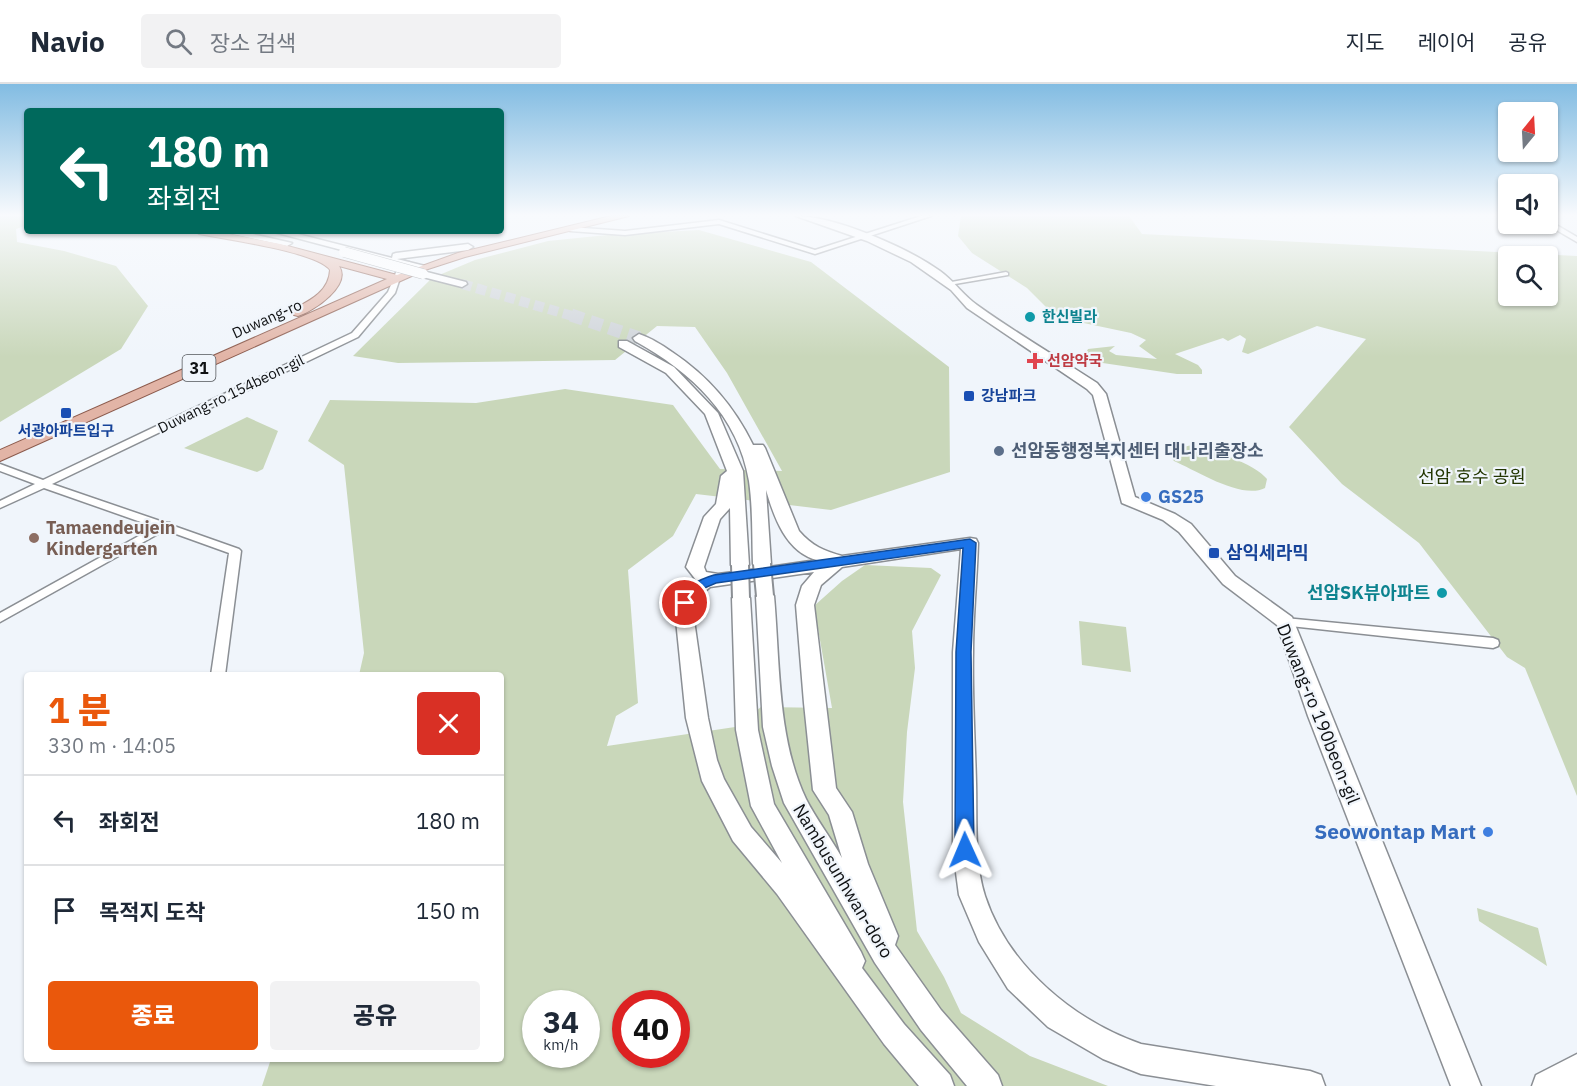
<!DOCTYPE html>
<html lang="ko">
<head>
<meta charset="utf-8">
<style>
  :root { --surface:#fff; --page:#f2f2f3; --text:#1f2937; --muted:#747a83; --line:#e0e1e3; --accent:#ea580c }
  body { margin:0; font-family:"IBM Plex Sans","Noto Sans KR",sans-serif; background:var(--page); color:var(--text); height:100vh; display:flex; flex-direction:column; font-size:22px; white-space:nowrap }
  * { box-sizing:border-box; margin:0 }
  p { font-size:20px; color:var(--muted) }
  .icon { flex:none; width:33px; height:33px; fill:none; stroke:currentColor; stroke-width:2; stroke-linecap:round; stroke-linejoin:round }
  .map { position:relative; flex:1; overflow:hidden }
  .side { position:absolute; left:24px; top:588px; width:480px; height:390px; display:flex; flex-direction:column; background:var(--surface); border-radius:6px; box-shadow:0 2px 4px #0004 }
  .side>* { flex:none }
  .hud { position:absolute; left:24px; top:24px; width:480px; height:126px; border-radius:6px; box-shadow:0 2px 4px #0004; background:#00695c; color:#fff; overflow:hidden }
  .needle { width:39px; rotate:18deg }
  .controls { position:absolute; left:1498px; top:18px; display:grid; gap:12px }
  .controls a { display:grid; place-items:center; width:60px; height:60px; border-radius:6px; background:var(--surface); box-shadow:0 2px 4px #0004; font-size:30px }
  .speed { position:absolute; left:522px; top:906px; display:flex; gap:12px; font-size:30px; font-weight:700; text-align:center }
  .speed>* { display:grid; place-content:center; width:78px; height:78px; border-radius:50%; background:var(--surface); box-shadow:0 2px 4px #0004; line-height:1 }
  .speed small { font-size:15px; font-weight:400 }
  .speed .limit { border:9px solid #d22; background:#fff; color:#111 }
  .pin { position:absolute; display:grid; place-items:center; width:51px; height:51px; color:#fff; margin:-26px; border:3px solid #fff; border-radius:50%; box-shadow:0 2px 6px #0007 }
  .me { position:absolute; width:66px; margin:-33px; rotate:359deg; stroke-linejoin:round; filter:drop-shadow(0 0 4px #0008) }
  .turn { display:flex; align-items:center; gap:21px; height:126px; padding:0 24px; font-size:27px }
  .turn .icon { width:78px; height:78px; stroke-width:2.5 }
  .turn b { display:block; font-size:42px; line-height:51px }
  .round { display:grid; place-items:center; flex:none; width:63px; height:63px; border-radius:6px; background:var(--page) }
  .headline { display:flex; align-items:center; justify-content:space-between; height:102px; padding:0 24px }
  h1 { font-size:36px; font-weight:800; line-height:45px; color:var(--accent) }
  .primary-button { display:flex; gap:12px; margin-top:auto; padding:12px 24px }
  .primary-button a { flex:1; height:69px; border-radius:6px; background:var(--accent); color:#fff; font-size:24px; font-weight:800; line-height:69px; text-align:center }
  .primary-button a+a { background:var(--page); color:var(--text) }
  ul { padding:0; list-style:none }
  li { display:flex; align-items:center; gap:18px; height:90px; padding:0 24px; border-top:2px solid var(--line) }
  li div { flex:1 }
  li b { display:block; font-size:22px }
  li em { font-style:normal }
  header { display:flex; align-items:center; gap:36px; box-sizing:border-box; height:84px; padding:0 30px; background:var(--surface); border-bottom:2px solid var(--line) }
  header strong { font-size:28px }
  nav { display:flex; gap:33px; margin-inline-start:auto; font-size:21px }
  .search { width:420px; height:54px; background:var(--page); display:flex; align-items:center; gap:15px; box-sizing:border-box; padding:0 21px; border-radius:6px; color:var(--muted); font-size:22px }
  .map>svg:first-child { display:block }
</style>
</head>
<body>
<header>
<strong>Navio</strong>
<div class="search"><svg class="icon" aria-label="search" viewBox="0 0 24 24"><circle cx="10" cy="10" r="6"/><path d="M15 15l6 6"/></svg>장소 검색</div>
<nav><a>지도</a><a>레이어</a><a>공유</a></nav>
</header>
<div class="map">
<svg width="1577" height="1002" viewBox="0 0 1577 1002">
  <rect width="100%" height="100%" fill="#f0f5fb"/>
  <!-- green -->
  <path fill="#c9d7ba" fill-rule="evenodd" d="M0,132h27v9l-11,4 1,13 47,9 52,15 32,40 -27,43 -121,73z
    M961,132h168l13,18 435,22v540l-52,-128 -18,-11 -88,-114 -77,-59 -53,-57 77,-88 -49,-13 -69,28 -6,-2 4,-13 -6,-4 -12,6 -5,-3 -48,16 23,11 4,5v4h-25l-81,-12 -12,-5 4,-8 27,-3 -6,5 7,4 41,4 -18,-13 7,-6 -15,-7 -52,-11 -31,-13 -21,-21 -55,-35 -14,-17zM1509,172h39v40h-39z
    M699,146l112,32 138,105 1,105 -119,38 -135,-16 -23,42 -45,34 10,133 -22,13 -9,30 128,-19 26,-20 71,1 -18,-102 28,-25 23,-16 66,3 10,7 -29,56 3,37 -8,64 -4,70 14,129 27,46 17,36 69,43 78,30h-846l9,-27h230v-384h-142l5,-22 -20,-188 -36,-24 22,-41 146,3 89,-14 108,16 47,64 62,2 -55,-98 -32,-46 -38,-1 -42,34 -217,3 -45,-7 79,-78 43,-18 73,-19 59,-6zM536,920h50v50h-50zM626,920h50v50h-50z
    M247,333l31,14 -15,38 -6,3 -73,-24z
    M1192,361c18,3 63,19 75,34l-2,9c-23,12 -68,-17 -91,-27l-4,-5 1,-6z
    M1079,537l47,6 5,45 -49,-7z
    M1477,824l61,20 9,38 -68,-45z"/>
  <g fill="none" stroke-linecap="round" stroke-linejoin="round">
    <!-- secondary-tunnel-far1 -->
    <path stroke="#ced3d8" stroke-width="10" stroke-dasharray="10 5" stroke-linecap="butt" d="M462,200l114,33"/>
    <!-- secondary-tunnel -->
    <path stroke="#ced3d8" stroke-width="13" stroke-dasharray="13 7" stroke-linecap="butt" d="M571,231l68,23"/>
    <!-- street casing -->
    <g stroke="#8b8f94" stroke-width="3">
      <path id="street" d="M921,132h10l-116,38 -96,-30 -94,11 -55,-4 -3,-2 3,-2 55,4 94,-11 96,30z
        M1548,136l29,17v5l-31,-18h2z
        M409,178l3,2 -10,8 -7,21 -37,44 -306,147 111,38 7,1 1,2 68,24 2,2 -16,124h-14l18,-122 -64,-23 -165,92v-9l155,-86 -111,-39 -44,20v-7l35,-17 -35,-13v-7l43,16 309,-147 36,-41 9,-22z
        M1006,188l2,1v2l-59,10 -3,-2z
        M1285,534l208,20 5,2 1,3 -1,3 -5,2 -212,-23 -2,-3z"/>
    </g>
    <!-- secondary casing -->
    <g stroke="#8b8f94" stroke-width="3">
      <path id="secondary" d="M796,132c39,0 112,32 144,55 14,10 24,25 37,34 39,28 80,52 120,78l9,11 29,103 40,17 16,10 44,52 57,41 189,469h-30l-143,-370 -31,-91 -54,-41 -44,-52 -16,-12 -41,-17 -29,-108 -6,-6 -120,-81 -16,-18 -40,-28 -44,-21z
        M219,147h20l53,12 -5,3z
        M270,147h16l106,27 1,-4 3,-1 72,-9 5,3 -5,3 -71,9 28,7v4l-4,1z
        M423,187l43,11 1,2 -5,3 -43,-11 -1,-2z
        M639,250c12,4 23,11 33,18 36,24 62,54 81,93h10l2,3 34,83c13,15 25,20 43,25l128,-18 6,1 2,4c-1,36 -5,73 -5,109 -1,43 2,88 3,131 1,37 -2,78 9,113 23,70 88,124 156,148l169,27 11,4 4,11h-109l-75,-12 -38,-15 -55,-32 -40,-38 -29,-47 -20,-47 -6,-45v-198l8,-103 -119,18 -21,18 -7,20 22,183 16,24 16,52 30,72 -3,9 46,65 57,65 4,11h-35l-46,-56 -46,-67 -91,-160 -12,-37 -9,-39 -7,-131 3,-4h12l3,4c6,67 3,142 32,203 10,20 25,39 36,59l-13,-43 -16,-25 -9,-87 -8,-98 6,-19 12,-14 -104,15 -13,11 -3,22 14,98 9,42 7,19 27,48 31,36 -31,-57 -15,-76 -4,-132 3,-4h12l3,4 8,132 16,74 87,148 4,9 -3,7 42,56 46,51 4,11h-35l-35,-42 -107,-150 -44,-53 -31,-60 -16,-63 -10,-98 3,-24 17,-16 -10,-13 18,-50 12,-13 5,-28 6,-5 -22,-57 -39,-41 -47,-26v-6h8l47,26 44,46 25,58 6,94 -3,4h-12l-3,-4 -1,-57 -10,11 -16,48 2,5 12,2 40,-5 -5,-5c-1,-28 0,-55 -4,-83 -11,-66 -58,-109 -114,-140l-2,-3zM766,406c8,27 20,62 51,70l-48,7 2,-3z
        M1577,970v32h-45l4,-11z"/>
    </g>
    <!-- primary casing -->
    <g stroke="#8b5a4c" stroke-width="2">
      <path id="primary" d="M611,132h18l-164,41 -40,13 -425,191v-11l387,-171 -48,-13c13,19 -25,45 -41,50l-4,-1v-6c17,-9 35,-18 36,-39 -12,-18 -106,-31 -131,-36l-5,-3h20l66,13 117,31 61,-22z"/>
    </g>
    <!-- street -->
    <use href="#street" fill="#fff" fill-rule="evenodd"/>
    <!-- secondary -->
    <use href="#secondary" fill="#fff" fill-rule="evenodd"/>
    <!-- primary -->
    <use href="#primary" fill="#e2b4a6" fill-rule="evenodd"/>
    <!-- secondary-bridge-far1 casing -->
    <g stroke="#8b8f94" stroke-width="11" stroke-linecap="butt">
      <path id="secondary-bridge-far1" d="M344,168l79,22"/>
    </g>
    <!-- secondary-bridge casing -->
    <g stroke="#8b8f94" stroke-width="20" stroke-linecap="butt">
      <path id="secondary-bridge" d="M762,480l3,32
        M740,481l1,33"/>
    </g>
    <!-- secondary-bridge-far1 -->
    <use href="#secondary-bridge-far1" stroke="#fff" stroke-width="10"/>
    <!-- secondary-bridge -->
    <use href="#secondary-bridge" stroke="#fff" stroke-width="16"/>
  </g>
  <!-- sky -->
  <linearGradient id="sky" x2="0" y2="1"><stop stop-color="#82bce2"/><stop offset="0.48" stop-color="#f8fafd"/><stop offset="1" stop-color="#f8fafd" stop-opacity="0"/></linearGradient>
  <rect width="1577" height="273" fill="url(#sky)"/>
  <!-- route -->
  <path fill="#1a73e8" stroke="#114b97" stroke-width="1.5" d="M970,455l6,4 -5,109 3,198 -3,6 -6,2 -7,-2 -3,-6 1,-198 7,-104 -247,35 -14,6 -12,17 -5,2 -7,-5c7,-16 19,-23 36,-28z"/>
  <!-- markers -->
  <g fill="#0f9aa8" stroke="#f0f5fb" stroke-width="2">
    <circle cx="1030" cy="233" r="6"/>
    <circle cx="1442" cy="509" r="6"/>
  </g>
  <path fill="#e0444e" stroke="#f0f5fb" stroke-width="2" d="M1032 268h6v6h6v6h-6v6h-6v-6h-6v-6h6z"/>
  <g fill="#1a4fb4" stroke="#f0f5fb" stroke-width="2">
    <rect x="963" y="306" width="12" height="12" rx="3"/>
    <rect x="60" y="323" width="12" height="12" rx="3"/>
    <rect x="1208" y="463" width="12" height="12" rx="3"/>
  </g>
  <circle fill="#5c6f8a" stroke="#f0f5fb" stroke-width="2" cx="999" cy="367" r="6"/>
  <g fill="#3f7fe0" stroke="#f0f5fb" stroke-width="2">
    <circle cx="1146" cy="413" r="6"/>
    <circle cx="1488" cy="748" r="6"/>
  </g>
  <circle fill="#8d6e63" stroke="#f0f5fb" stroke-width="2" cx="34" cy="454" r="6"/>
  <g text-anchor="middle" stroke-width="4.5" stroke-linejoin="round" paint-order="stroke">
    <!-- far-culture labels -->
    <g font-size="15" font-weight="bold" fill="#0d838f" stroke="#f0f5fb" text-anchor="start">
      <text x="1042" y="238">한신빌라</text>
    </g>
    <!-- far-street labels -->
    <g font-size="15" fill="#0f1113" stroke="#f0f5fb">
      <text transform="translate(267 235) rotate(-24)" y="5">Duwang-ro</text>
      <text transform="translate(231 310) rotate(-26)" y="5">Duwang-ro 154beon-gil</text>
    </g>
    <!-- far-health labels -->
    <g font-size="15" font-weight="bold" fill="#be3a42" stroke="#f0f5fb" text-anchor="start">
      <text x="1047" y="282">선암약국</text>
    </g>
    <!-- far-transit labels -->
    <g font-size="15" font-weight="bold" fill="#164399" stroke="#f0f5fb" text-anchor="start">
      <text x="981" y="317">강남파크</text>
      <text x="66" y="352" text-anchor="middle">서광아파트입구</text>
    </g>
    <!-- shield labels -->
    <rect fill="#f0f5fb" stroke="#525559" stroke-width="1.5" x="182.5" y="271" width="33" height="26" rx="4.5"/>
    <g font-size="16" font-weight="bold" fill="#0f1113">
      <text x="199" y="290">31</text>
    </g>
    <!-- service labels -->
    <g font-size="18" font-weight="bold" fill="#4e5e75" stroke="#f0f5fb" text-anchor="start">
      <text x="1011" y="373">선암동행정복지센터 대나리출장소</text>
    </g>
    <!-- park labels -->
    <g font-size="18" fill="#223601" stroke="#f0f5fb">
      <text x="1472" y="399">선암 호수 공원</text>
    </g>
    <!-- shop labels -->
    <g font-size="18" font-weight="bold" fill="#366cbe" stroke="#f0f5fb" text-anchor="start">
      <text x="1158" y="419">GS25</text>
    </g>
    <!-- education labels -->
    <g font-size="18" font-weight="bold" fill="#785e54" stroke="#f0f5fb" text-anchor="start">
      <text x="46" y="450">Tamaendeujein<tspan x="46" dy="21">Kindergarten</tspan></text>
    </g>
    <!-- transit labels -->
    <g font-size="18" font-weight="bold" fill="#164399" stroke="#f0f5fb" text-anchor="start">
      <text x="1226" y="475">삼익세라믹</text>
    </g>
    <!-- culture labels -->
    <g font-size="18" font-weight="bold" fill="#0d838f" stroke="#f0f5fb" text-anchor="end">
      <text x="1430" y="515">선암SK뷰아파트</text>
    </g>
    <!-- street labels -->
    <g font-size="18" fill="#0f1113" stroke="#f0f5fb">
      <text transform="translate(1318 630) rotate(68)" y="6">Duwang-ro 190beon-gil</text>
      <text transform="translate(843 797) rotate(59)" y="6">Nambusunhwan-doro</text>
    </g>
    <!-- near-shop labels -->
    <g font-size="21" font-weight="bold" fill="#366cbe" stroke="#f0f5fb" text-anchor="end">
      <text x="1476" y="755">Seowontap Mart</text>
    </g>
  </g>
</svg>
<div class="controls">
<a><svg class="needle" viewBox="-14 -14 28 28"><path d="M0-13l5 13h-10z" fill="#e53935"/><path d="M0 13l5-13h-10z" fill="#747a83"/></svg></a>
<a><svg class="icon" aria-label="sound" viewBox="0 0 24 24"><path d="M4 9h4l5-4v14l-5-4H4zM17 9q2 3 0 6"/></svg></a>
<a><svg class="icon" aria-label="search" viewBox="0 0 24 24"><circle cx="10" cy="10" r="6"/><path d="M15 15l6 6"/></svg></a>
</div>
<div class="speed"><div>34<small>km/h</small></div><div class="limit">40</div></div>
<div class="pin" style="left:685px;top:519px;background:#d93025"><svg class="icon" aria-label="arrive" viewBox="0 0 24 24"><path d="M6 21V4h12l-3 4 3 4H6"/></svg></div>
<svg class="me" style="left:965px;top:766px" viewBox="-20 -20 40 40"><path d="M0-17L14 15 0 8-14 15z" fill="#1a73e8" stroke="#fff" stroke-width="4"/></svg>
<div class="hud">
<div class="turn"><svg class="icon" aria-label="left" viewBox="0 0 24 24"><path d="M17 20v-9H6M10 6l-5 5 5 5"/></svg><div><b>180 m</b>좌회전</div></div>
</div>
<section class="side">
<div class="headline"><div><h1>1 분</h1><p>330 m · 14:05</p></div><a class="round" style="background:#d93025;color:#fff"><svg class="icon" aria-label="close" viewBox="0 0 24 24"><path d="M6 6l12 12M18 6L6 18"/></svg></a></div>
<ul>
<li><svg class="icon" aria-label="left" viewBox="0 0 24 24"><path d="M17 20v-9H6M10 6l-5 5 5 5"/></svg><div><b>좌회전</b></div><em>180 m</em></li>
<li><svg class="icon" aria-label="arrive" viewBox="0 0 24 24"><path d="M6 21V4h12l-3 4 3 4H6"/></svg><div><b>목적지 도착</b></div><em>150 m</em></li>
</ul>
<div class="primary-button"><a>종료</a><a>공유</a></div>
</section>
</div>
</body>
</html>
